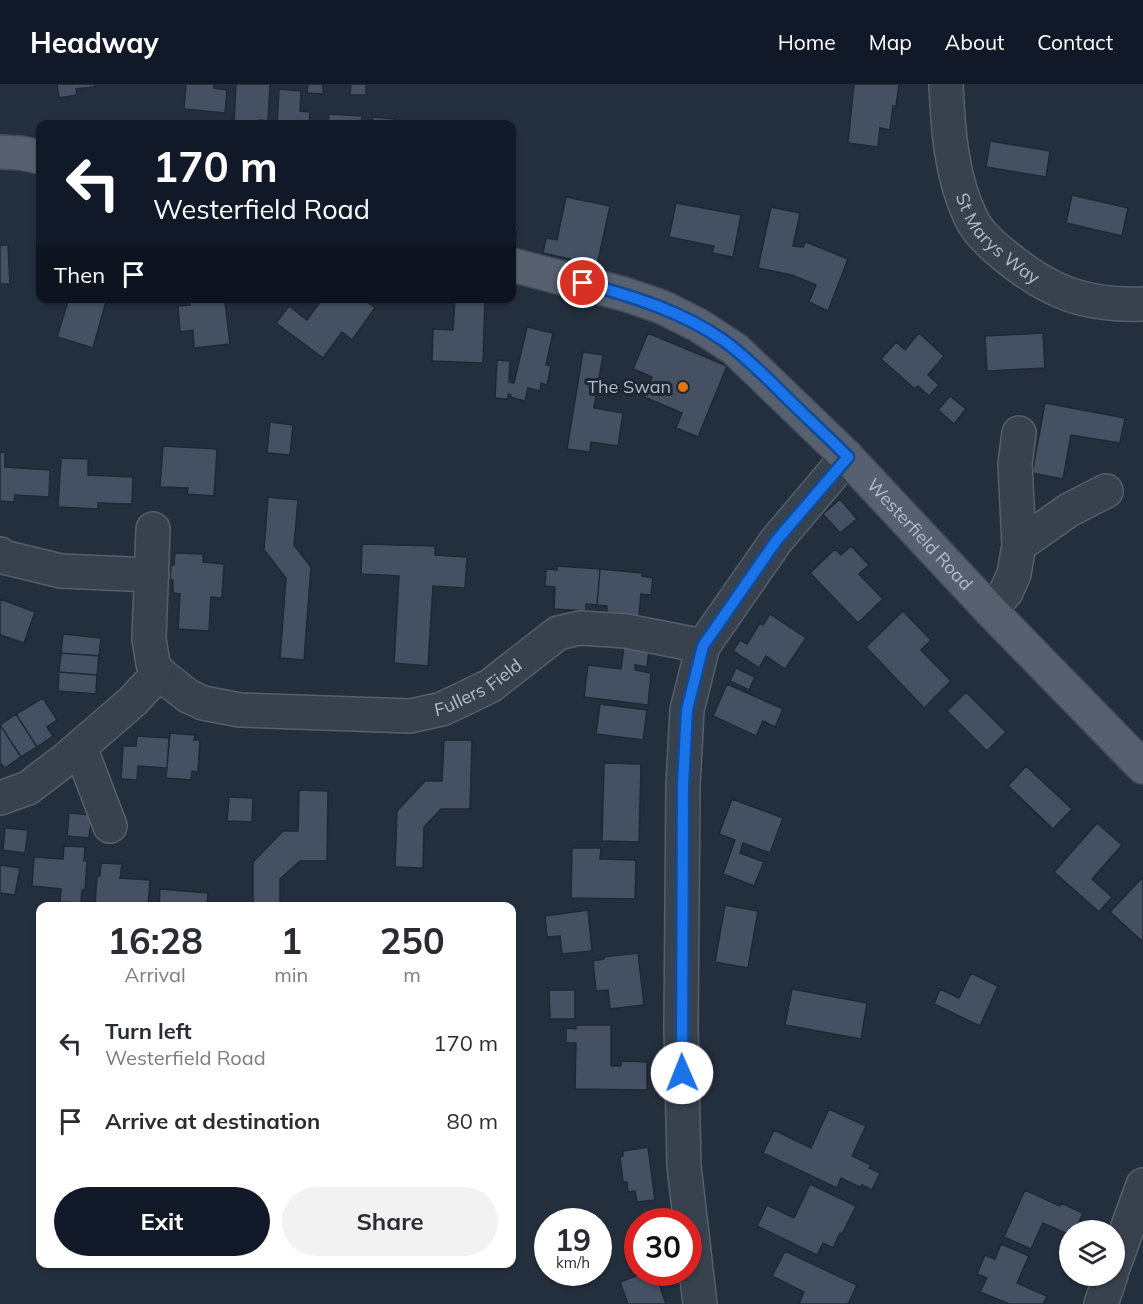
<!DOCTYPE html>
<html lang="en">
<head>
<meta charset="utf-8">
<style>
  :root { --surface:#fff; --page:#f2f2f3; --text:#2b2b33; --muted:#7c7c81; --accent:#111827 }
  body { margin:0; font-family:Mulish,sans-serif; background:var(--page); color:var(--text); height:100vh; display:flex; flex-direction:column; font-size:22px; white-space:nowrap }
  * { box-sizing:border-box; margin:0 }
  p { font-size:20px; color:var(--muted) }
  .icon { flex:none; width:33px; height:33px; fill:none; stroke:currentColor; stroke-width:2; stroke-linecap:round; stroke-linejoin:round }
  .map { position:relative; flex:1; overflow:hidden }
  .details { position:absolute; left:36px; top:818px; width:480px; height:366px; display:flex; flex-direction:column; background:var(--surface); border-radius:12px; box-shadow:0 2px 4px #0004 }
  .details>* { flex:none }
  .top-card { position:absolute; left:36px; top:36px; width:480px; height:183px; border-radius:12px; box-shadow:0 2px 4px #0004; background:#111827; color:#fff; overflow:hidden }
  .fabs { position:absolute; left:1059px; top:1136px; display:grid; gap:12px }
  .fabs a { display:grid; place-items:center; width:66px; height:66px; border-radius:50%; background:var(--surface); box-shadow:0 2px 4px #0004; font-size:30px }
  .speed { position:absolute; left:534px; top:1124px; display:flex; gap:12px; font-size:30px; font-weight:700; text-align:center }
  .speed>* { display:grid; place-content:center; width:78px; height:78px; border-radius:50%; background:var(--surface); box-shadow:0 2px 4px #0004; line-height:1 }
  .speed small { font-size:15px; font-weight:400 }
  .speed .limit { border:9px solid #d22; background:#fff; color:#111 }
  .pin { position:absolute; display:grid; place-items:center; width:51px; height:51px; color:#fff; margin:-26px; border:3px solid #fff; border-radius:50%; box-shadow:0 2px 6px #0007 }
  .me { position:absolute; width:66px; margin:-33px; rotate:359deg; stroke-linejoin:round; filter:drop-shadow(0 0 4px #0008) }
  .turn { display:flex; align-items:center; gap:21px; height:126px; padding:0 18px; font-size:27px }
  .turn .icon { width:78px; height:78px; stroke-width:2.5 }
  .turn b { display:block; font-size:42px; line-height:51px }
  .then { display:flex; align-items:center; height:57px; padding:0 18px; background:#0003; gap:12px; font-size:22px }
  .eta { display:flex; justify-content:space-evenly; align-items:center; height:102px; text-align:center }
  .eta b { font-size:36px; font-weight:700; line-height:42px }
  .action { display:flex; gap:12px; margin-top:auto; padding:12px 18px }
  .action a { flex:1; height:69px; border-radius:36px; background:var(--accent); color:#fff; font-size:24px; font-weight:700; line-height:69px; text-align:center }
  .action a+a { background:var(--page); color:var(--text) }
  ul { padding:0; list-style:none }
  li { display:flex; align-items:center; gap:18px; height:78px; padding:0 18px }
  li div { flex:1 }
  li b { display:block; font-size:22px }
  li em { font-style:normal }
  header { display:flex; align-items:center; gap:36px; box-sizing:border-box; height:84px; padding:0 30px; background:var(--accent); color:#fff }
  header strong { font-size:28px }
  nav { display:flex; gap:33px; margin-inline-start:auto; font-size:21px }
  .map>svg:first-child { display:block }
</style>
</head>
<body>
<header>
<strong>Headway</strong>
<nav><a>Home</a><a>Map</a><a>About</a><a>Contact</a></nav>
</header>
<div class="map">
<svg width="1143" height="1220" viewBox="0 0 1143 1220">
  <rect width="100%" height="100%" fill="#242f3e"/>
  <!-- building -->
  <path fill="#455162" stroke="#1f2835" stroke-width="1.5" d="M57,0h37l1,3 -19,2 1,6 -18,3z
    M186,0h28v4l13,2 -2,23 -41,-4z
    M236,0h34l-2,37 -9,-1v4h-25z
    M308,0h15v10l-16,-1z
    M351,0h15v11h-16z
    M854,0h45l-3,22h-3l-3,24 -10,-2 -2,19 -30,-4z
    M279,5l22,2 -1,20 10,1 -1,12h-32z
    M329,30l33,2 -1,8h-33z
    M373,33l22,2 -1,5h13h-35z
    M990,57l60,10 -4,26 -60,-10z
    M1072,111l56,13 -6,28 -56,-13z
    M566,113l44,9 -13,59 -54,-12 3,-15 11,2z
    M676,119l65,12 -8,42 -21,-4 2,-7 -45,-9z
    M771,123l29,6 -7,33 10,1 3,-5 42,17 -20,52 -19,-9 7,-17 -24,-10 -34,-7z
    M512,140l6,2 -4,17 -2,-1z
    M0,161h8l2,39h-10z
    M69,214h38l-14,50 -36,-11z
    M190,214h60v1l-25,3 5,42 -36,4 -1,-18 -13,2 -2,-26 12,-1z
    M323,214h39l13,10 -23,32 -10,-8 -19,26 -47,-35 13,-17 18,14z
    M455,214h30l-2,65 -51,-2 1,-32 20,1z
    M527,243l26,6 -7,32 5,1 -4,19 -6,-2 -1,8 -12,-3 -3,13 -15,-4 1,-2 -3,-1v5l-13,-1 2,-38 13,1 -1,21 5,1z
    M648,249l79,33 -29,71 -22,-9 6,-15 -38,-16 8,-20 -19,-8z
    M919,249l25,23 -16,19 11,10 -10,11 -11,-10 -3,3 -34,-30 15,-17 9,8z
    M1043,249l2,35 -58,3 -2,-35z
    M583,268l20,3 -9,53 29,5 -5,33 -27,-4 -1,10 -23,-3z
    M950,312l16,13 -12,15 -16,-14z
    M1045,319l80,15 -5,25 -49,-8 -8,44 -31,-6z
    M270,338l23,3 -3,30 -23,-2z
    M163,362l54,3 -3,47 -27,-2 1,-6 -28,-1z
    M0,368h5v15l45,3 -1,27 -34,-2 -1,7 -14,-1z
    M61,374l27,1v16l45,2 -1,27 -34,-1v6l-40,-2z
    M268,413l30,3 -4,45 17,22 -7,93 -24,-2 6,-80 -22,-28z
    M840,415l17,20 -17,14 -17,-19z
    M362,460l73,2v9l32,2 -2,31 -32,-2 -5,80 -34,-3 5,-87 -38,-2z
    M851,462l18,19 -10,9 24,25 -25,24 -48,-50 25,-24 6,6z
    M175,469l28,1v8l21,2 -2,34 -11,-1 -2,34 -31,-2 2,-35 -7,-1v-13h-3l1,-15h3z
    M557,482l43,3 -3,36 -11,-1v7l-32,-2 1,-22 -10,-1 1,-17 11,1z
    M600,485l42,4v3l11,2 -2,17 -10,-1 -2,22 -32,-3v-7l-10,-1z
    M0,515l35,13 -11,31 -24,-8z
    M903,527l28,29 -10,10 30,31 -27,27 -58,-61z
    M770,530l36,24 -21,31 -19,-13 -7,12 -26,-17 7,-11 7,4 13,-21 3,2z
    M63,550l38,4 -2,18 -38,-3z
    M625,554l25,3 -3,26 -12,-2v5l16,3 -3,32 -64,-8 4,-32 33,4z
    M61,569l38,3 -2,19 -38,-3z
    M736,584l19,9 -6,13 -19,-9z
    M59,588l38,3 -1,19 -38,-3z
    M727,600l56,25 -8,18 -12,-6 -7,15 -43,-20z
    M966,608l40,40 -19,19 -40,-40z
    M43,614l14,22 -10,7 6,9 -16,11 -21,-33z
    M600,620l47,6 -4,30 -47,-6z
    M16,630l21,33 -16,10 -21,-32z
    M0,641l21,32 -16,11 -5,-5z
    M170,649l25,2 -1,5h6l-2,32 -6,-1 -1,9 -25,-2z
    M137,652l32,2 -2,30 -29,-2 -1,14 -16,-1 2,-33h13z
    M444,656h28l-2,69h-29l-17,18 -1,41 -28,-1 2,-56 28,-30h17z
    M604,679l37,1 -2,78 -37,-1z
    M1026,682l46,43 -19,20 -45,-43z
    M299,706l29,1 -1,70h-27l-20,18v27h-27v-44l30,-31h15z
    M229,713l24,1 -1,24 -25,-1z
    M732,715l51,19 -13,35 -27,-10 -3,10 24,9 -10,24 -31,-12 12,-34 -16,-6z
    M69,729l23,2 -3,23 -22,-2z
    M1097,739l25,22 -30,34 20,18 -13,15 -45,-40z
    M5,744l23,2 -3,23 -22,-3z
    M64,762l21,1 -1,14h3l-2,29h-3l-1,13 -21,-1 1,-13 -29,-3 2,-29 29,2z
    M572,764h29l-1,11 36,1 -1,39 -64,-1z
    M101,779l21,1 -2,14 30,2 -2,26 -53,-1 2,-29h3z
    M0,781l20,3 -5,27 -15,-2z
    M1143,793v65l-33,-30z
    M160,805l48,4 -1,13h-48z
    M725,821l33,6 -10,57 -33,-6z
    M588,826l4,41 -30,3 -2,-18 -13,1 -2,-21z
    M638,869l6,52 -34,4 -2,-19 -12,1 -3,-30 11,-2 -1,-2z
    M971,889l27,13 -18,40 -46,-22 6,-15 19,9z
    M792,905l75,14 -6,36 -76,-14z
    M549,906h26v29h-25z
    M576,941h35v41h10v-5l26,1v28l-72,-1 1,-46h-10v-15l10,1z
    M829,1025l37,17 -14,30 19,9 -2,3 11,5 -8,17 -10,-5 -2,2 -19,-9 -4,10 -74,-35 11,-23 37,18z
    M648,1063l7,53 -18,2 -2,-11 -7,1 -1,-10h-4l-3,-25 3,-1v-5z
    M810,1100l46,22 -14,28 -2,-1 -7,15 -10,-5 -6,12 -60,-29 10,-21 27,13z
    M1025,1106l35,16 1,-3 22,10 -8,17h-5v5l-27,-12 -12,26 -27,-12z
    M1001,1160l28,12 -12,27 30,13 -4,8h-34l-29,-12 7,-14 -10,-4 8,-19 10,4z
    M785,1167l72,34 -9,19h-49l5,-12 -32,-16z
    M646,1188h9l11,32h-38l-8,-22z"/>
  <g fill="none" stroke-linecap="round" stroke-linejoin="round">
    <!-- minor casing -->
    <g stroke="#565f6c" stroke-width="36">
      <g id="minor">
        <path id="s1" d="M946,0c2,45 5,93 25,134 6,14 22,28 33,37 45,37 80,51 139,49"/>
        <path id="s2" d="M153,445l-4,110 4,25 6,9 29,23 15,7 37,7 170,6 32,-7 48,-23 68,-53 22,-5 46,3 77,15"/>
        <path d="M1019,461l50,-35 37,-19"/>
        <path d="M0,470l3,3 58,14 91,4"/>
        <path d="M990,526l16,-18 8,-18 5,-29 -4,-81 4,-31"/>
        <path d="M80,663l30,79"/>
        <path d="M0,714l28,-10 38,-29 67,-58 26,-28"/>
        <path d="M1114,1181l29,-80"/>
        <path d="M700,1220l-16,-138 -3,-139 2,-242 4,-75 16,-64 73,-105 71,-84"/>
        <path d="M1101,1220l10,-29"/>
      </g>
    </g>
    <!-- major casing -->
    <g stroke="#414a57" stroke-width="36">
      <g id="major">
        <path d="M0,68l21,1 19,4"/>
        <path id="s3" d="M512,181l112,29 38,13 36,18 37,24 112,108 143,153 153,157"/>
      </g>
    </g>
    <!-- minor -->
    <use href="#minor" stroke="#38414e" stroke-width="33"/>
    <!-- major -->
    <use href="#major" stroke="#56606e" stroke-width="33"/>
  </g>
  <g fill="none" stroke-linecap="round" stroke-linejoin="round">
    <!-- route casing -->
    <g stroke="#114b97" stroke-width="15">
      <path id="route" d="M583,199c49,13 98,28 140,57 21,15 40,34 58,52 22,22 45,43 67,65l-72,84 -73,105 -16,64 -4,75 -1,288"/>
    </g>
    <!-- route -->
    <use href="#route" stroke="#1a73e8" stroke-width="10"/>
  </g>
  <!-- markers -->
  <circle fill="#e8710a" stroke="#1d2633" stroke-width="2" cx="683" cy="303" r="6"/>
  <g text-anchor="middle" stroke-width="6" stroke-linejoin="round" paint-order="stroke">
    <!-- street labels -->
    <g font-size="18" fill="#b4bcc9" stroke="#1d2633">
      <text dy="6" stroke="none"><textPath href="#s1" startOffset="170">St Marys Way</textPath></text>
      <text dy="6" stroke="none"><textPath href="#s3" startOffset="502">Westerfield Road</textPath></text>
      <text dy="6" stroke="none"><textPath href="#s2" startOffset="482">Fullers Field</textPath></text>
    </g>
    <!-- poi labels -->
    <g font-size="18" fill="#b4bcc9" stroke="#1d2633" text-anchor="end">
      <text x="671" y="309">The Swan</text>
    </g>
  </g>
</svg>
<div class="fabs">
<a><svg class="icon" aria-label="layers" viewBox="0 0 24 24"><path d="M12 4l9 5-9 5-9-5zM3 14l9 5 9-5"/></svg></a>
</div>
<div class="speed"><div>19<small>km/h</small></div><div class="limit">30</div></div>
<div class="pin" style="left:583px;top:199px;background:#d93025"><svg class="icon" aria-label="arrive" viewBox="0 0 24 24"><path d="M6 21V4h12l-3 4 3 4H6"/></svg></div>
<svg class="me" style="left:682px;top:989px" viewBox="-20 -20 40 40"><circle r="19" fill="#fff"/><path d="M0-13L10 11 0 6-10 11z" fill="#1a73e8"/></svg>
<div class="top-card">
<div class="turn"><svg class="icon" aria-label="left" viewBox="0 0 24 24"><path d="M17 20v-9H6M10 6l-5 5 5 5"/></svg><div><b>170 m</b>Westerfield Road</div></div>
<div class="then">Then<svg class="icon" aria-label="arrive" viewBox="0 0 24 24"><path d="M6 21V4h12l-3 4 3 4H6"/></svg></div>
</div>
<section class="details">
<div class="eta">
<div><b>16:28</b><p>Arrival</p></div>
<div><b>1</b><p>min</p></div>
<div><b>250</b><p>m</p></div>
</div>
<ul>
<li><svg class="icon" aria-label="left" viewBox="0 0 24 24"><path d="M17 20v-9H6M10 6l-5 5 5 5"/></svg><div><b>Turn left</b><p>Westerfield Road</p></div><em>170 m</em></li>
<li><svg class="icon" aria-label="arrive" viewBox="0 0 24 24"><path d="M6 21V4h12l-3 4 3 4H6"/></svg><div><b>Arrive at destination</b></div><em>80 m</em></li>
</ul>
<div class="action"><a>Exit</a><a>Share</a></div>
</section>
</div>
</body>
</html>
